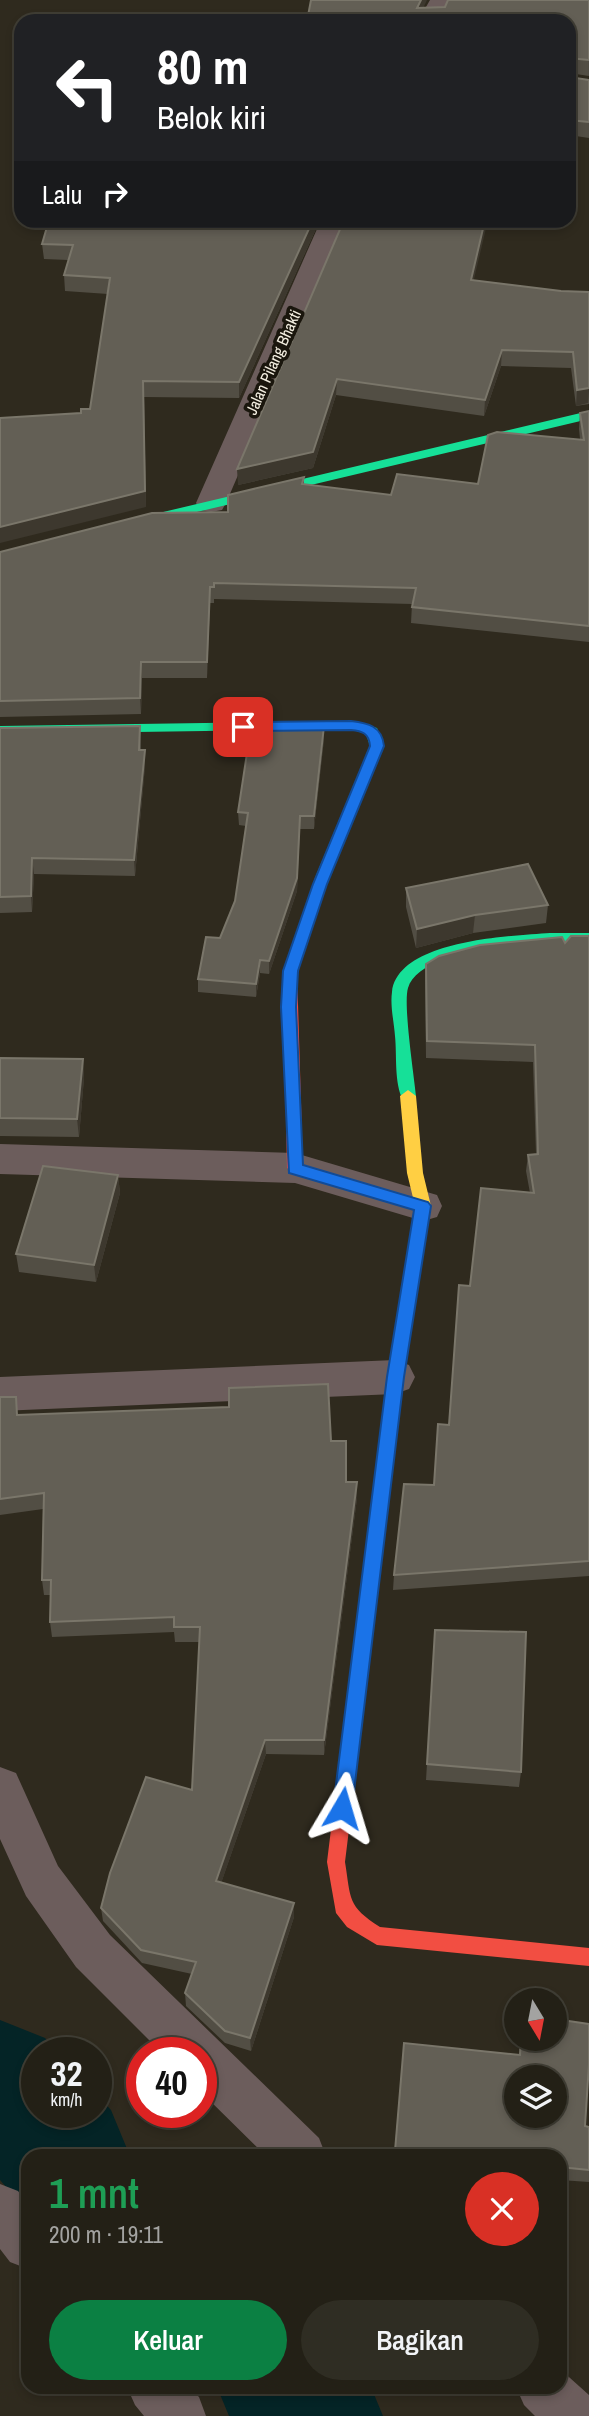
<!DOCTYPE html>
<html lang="id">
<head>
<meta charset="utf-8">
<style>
  :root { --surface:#232016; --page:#2f2d23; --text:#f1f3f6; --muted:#a3a3a1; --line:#403e35; --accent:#0b8043 }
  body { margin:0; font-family:"Archivo Narrow",sans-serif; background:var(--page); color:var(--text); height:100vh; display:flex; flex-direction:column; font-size:26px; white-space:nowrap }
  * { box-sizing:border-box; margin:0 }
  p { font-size:23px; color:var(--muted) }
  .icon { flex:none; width:38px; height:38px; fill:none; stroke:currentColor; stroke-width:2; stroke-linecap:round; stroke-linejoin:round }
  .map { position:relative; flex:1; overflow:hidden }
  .side { position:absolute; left:21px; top:2149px; width:546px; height:245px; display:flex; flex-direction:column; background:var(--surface); border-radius:21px; box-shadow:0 4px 10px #0003,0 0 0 2px var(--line) }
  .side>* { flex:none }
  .top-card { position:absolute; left:14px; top:14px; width:562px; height:214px; border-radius:21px; box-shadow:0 4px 10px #0003,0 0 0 2px var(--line); background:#202124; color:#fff; overflow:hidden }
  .needle { width:46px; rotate:170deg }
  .buttons { position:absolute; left:504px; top:1988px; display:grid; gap:14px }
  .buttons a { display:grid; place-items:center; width:63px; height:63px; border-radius:50%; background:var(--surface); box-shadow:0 4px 10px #0003,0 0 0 2px var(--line); font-size:35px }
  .speed { position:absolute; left:21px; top:2037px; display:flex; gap:14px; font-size:35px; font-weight:700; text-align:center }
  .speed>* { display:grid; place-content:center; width:91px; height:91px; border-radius:50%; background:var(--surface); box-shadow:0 4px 10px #0003,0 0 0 2px var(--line); line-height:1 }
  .speed small { font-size:18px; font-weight:400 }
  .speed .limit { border:10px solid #d22; background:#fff; color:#111 }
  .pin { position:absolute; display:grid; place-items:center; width:60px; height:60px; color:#fff; margin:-30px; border-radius:14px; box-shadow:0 4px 10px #0006 }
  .me { position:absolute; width:77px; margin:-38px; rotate:7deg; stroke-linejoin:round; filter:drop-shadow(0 0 5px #0008) }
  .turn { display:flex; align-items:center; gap:24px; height:147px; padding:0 28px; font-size:32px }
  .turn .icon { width:91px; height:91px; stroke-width:2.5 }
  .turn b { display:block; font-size:49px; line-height:60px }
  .then { display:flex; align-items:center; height:66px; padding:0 28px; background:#0003; gap:14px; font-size:26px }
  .round { display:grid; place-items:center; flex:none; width:74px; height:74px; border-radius:37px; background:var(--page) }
  .headline { display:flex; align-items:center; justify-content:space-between; height:119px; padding:0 28px }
  h1 { font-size:42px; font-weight:600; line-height:52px; color:#1e9e55 }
  .cta { display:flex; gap:14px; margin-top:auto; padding:14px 28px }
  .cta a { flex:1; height:80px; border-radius:42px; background:var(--accent); color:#fff; font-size:28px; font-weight:600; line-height:80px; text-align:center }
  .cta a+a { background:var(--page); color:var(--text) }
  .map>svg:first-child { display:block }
</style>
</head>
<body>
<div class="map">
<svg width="589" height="2416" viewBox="0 0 589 2416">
  <rect width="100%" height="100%" fill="#2f2a1e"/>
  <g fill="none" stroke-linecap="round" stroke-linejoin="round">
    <!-- river -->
    <path fill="#042426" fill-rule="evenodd" d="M0,2020l45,18 14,15h-22v59h59v-18l15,16 19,46h-102v50l-9,-4 -19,-22z
      M217,2387h154l12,29h-154z"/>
    <!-- street -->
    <path fill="#6c5d5c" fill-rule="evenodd" d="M430,0h24l-12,21h-24z
      M321,220h27l-122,283 -4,7 -11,2 -11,-2 -4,-7z
      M0,1144l295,9 142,42 5,11 -5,11 -14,4 -128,-38 -295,-9z
      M395,1360l14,5 6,12 -6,12 -14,5 -395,17v-34z
      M0,1767l16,6 42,93 52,69 209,203 7,18h-60l-65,-64v-39h-39l-86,-86 -50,-71 -26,-57z
      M0,2184l18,7 10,13v65l-18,-7 -10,-13z
      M560,2369l29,26v21h-54l-11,-11 -8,-18h44z
      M127,2387h62l10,10 7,19h-62l-9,-11z"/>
    <!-- fast -->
    <path fill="#16e098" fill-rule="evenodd" d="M589,411v8l-468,111 -6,-4 6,-4z
      M351,721l26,7 7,18 -55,132 -7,5 -7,-5 55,-132 -4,-12 -15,-5 -351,5v-8z
      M550,933h39v10c-39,-1 -169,2 -181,45 -5,16 6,87 8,108l-3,4h-10c-9,-17 -6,-45 -8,-64 -1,-14 -5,-30 -3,-44 6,-52 118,-56 158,-59z"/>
    <!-- slow -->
    <path fill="#ffcf43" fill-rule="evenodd" d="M408,1090l8,6 7,77 8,33 -28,171 -27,233 -3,5 -6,3 -6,-3 -3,-5 29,-233 28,-171 -8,-33 -7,-77z"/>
    <!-- jam -->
    <path fill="#f24e42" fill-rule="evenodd" d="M322,873l7,5 -32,93 6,197 -8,6 -8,-6 -4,-197 32,-93z
      M367,1602l6,3 3,5 -31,252c6,37 2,44 35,65l209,21v18l-212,-21 -30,-18 -11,-14 -9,-51 31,-252 3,-5z"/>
  </g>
  <!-- wall -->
  <path fill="#524e44" d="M589,0v76l-20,-3v-52l-145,-13z
    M569,77l20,3v58l-20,-3z
    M320,220l-81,178 -95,-1 2,110 -65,-94 9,-4 18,-115 -43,-3 -1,-16 4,-15 -24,-1 -2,-15z
    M344,220l129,61 88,10 28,1v112l-13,2 -5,-38 -70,-2 -17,50 -148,-21 -23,73 -75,17z
    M589,411v231l-178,-19 1,-19 -198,-5v4h-4l-3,75h-65l-1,36 -141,3v-165l228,-40 76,-35v7l87,11 87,-11 102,-45 -1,-10 1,-16z
    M140,726l1,24 4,16 -10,110 -101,-2 -2,38 -32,1v-185z
    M324,726v13l-10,90h-14l-3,62 -28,83 -9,-1 -4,24 -58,-5v-13l22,-41 15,-37 11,-75 -7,-1 -1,-13z
    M406,888l142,17 -2,18 -73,10 -57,15 -10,-41z
    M589,936v640l-196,14 1,-15 40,-90 15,-60 21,-139 60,-93 -4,-22 2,-16 8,-1 -3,-92 -107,-4 -1,-77 1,-17 139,-21z
    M0,1058l83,1 1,19 -5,59 -79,-1z
    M118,1175l2,18 -24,89 -77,-10 -3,-18z
    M0,1397l19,18 312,26 15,41 11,16 -33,257 -58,-1 -45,129 73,34 -43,134 -26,-8 -39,-37 -1,-13 7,-19 -50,-11 -39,-42 -2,-13 91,-118 8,-148h-25l-1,-10 -122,5 -2,-15v-27h-6l-2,-15 1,-71 -43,6z
    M435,1630l86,142 -2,15 -93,-7z
    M520,2039h35l30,87 4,1v55l-29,-2v-24h-166l10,-113 115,12z"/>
  <!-- shaded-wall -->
  <path fill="#3d382e" d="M421,0h6l-10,21v-13z
    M313,220h7l-81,178v-16z
    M485,220h3l-18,76 1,-16z
    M502,350l-1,16 -17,50 1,-16z
    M337,379l-1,16 -23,73 -75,17 -1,-16z
    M589,388l-1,15 -12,3 1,-16z
    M144,397l2,110 -146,36v-16z
    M210,587v16l-3,75v-16z
    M141,662l1,16 -1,36 -1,-16z
    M324,726v13l-10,90v-13z
    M145,750v16l-10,110 -1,-16z
    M300,816l-3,75 -28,83v-13z
    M32,858l2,16 -2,38 -1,-16z
    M475,915l-2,18 -57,15 1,-19z
    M260,960v13l-4,24v-13z
    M83,1059l1,19 -5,59 -2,-18z
    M118,1175l2,18 -24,89 -2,-17z
    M357,1482v16l-33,257v-15z
    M265,1740l1,14 -49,141 -1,-14z
    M294,1903v14l-43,134 -1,-13z"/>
  <!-- building -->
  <path fill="#635f55" stroke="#7a766a" stroke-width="2" fill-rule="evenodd" d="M311,0h110l-4,8 28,-1 3,-7h141v60l-20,-2v-37h-262z
    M569,77l20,3v42l-20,-2z
    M49,220h264l-74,162 -96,-1 2,110 -145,36v-109l81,-5v-4h9l20,-131 -46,-3 9,-30 -31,-1z
    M344,220h141l-14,60 90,11 28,1v96l-12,2 -4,-38 -71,-2 -17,50 -148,-21 -24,73 -76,17z
    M589,411v215l-177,-19 4,-19 -202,-5v4h-4l-3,75h-66l-1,36 -140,3v-149l152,-39 76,-1v-17l76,-18 -2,7 89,11 6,-21 81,10 10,-49 9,-3 87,8 -4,-27z
    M140,726l-1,24h6l-11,110 -102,-2 -1,38 -31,1v-169z
    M324,726l-10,90h-14l-3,62 -28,83 -9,-1 -4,24 -58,-5 8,-42 14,1 15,-37 13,-88 -10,-1 13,-85z
    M528,864l20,41 -73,10 -58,14 -11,-41z
    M571,936h18v625l-195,14 10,-91 30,1 4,-61 11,1 10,-140 11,1 11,-98 53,5 -6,-38 10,-1 -3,-109 -108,-4 -1,-77 13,-8 41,-11 82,-8 3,6z
    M0,1058l83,1 -6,60 -77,-1z
    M43,1166l75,9 -24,90 -78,-11z
    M328,1384l3,57h15v41h11l-33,258h-59l-49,141 78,22 -44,135 -25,-7 -40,-38 11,-31 -55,-12 -40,-42 9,-35 36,-96 46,13 8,-163h-26v-10l-124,5 1,-42h-9l2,-87 -44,6v-102h16l1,18 212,-8v-19z
    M435,1630l91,2 -5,140 -94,-8z
    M555,2019l34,5v40l-4,62 4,1v43l-29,-3v-11h-116l-49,-5 9,-108 116,12 1,-16h34zM516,2077h39v39h-39z"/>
  <!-- route -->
  <path fill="#1a73e8" stroke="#114b97" stroke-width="2" d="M351,721c17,2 31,5 33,25l-57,138 -29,87 -2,36 7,158 125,37 3,4 -27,171 -52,431 -3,6 -7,3 -6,-3 -3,-6 54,-431 27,-167 -125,-37 -8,-166 2,-36 30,-87 57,-138c-1,-13 -8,-15 -19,-16l-108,1 -7,-4 7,-5z"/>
  <g text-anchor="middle" stroke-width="7" stroke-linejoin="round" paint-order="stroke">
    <!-- far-street labels -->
    <g font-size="16" fill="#f3eee0" stroke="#1a160d">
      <text transform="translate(273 362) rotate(-66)" y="6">Jalan Pilang Bhakti</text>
    </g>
  </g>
</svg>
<div class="buttons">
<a><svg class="needle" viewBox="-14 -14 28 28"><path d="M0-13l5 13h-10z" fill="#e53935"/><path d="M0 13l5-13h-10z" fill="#a3a3a1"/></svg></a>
<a><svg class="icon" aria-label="layers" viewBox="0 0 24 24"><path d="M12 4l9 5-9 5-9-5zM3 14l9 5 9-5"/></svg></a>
</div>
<div class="speed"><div>32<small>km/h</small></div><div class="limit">40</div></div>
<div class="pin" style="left:243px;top:727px;background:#d93025"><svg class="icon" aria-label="arrive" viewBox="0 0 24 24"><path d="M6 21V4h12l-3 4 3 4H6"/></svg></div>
<svg class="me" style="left:342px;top:1808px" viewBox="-20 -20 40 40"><path d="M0-17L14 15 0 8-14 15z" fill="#1a73e8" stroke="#fff" stroke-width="4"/></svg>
<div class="top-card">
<div class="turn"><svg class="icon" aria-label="left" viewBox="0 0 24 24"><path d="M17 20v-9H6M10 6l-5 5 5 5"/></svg><div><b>80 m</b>Belok kiri</div></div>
<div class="then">Lalu<svg class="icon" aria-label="right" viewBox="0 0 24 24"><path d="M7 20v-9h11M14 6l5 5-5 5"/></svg></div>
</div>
<section class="side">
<div class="headline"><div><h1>1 mnt</h1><p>200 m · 19:11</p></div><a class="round" style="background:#d93025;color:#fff"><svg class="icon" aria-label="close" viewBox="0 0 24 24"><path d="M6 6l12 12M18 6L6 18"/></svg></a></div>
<div class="cta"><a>Keluar</a><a>Bagikan</a></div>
</section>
</div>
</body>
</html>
